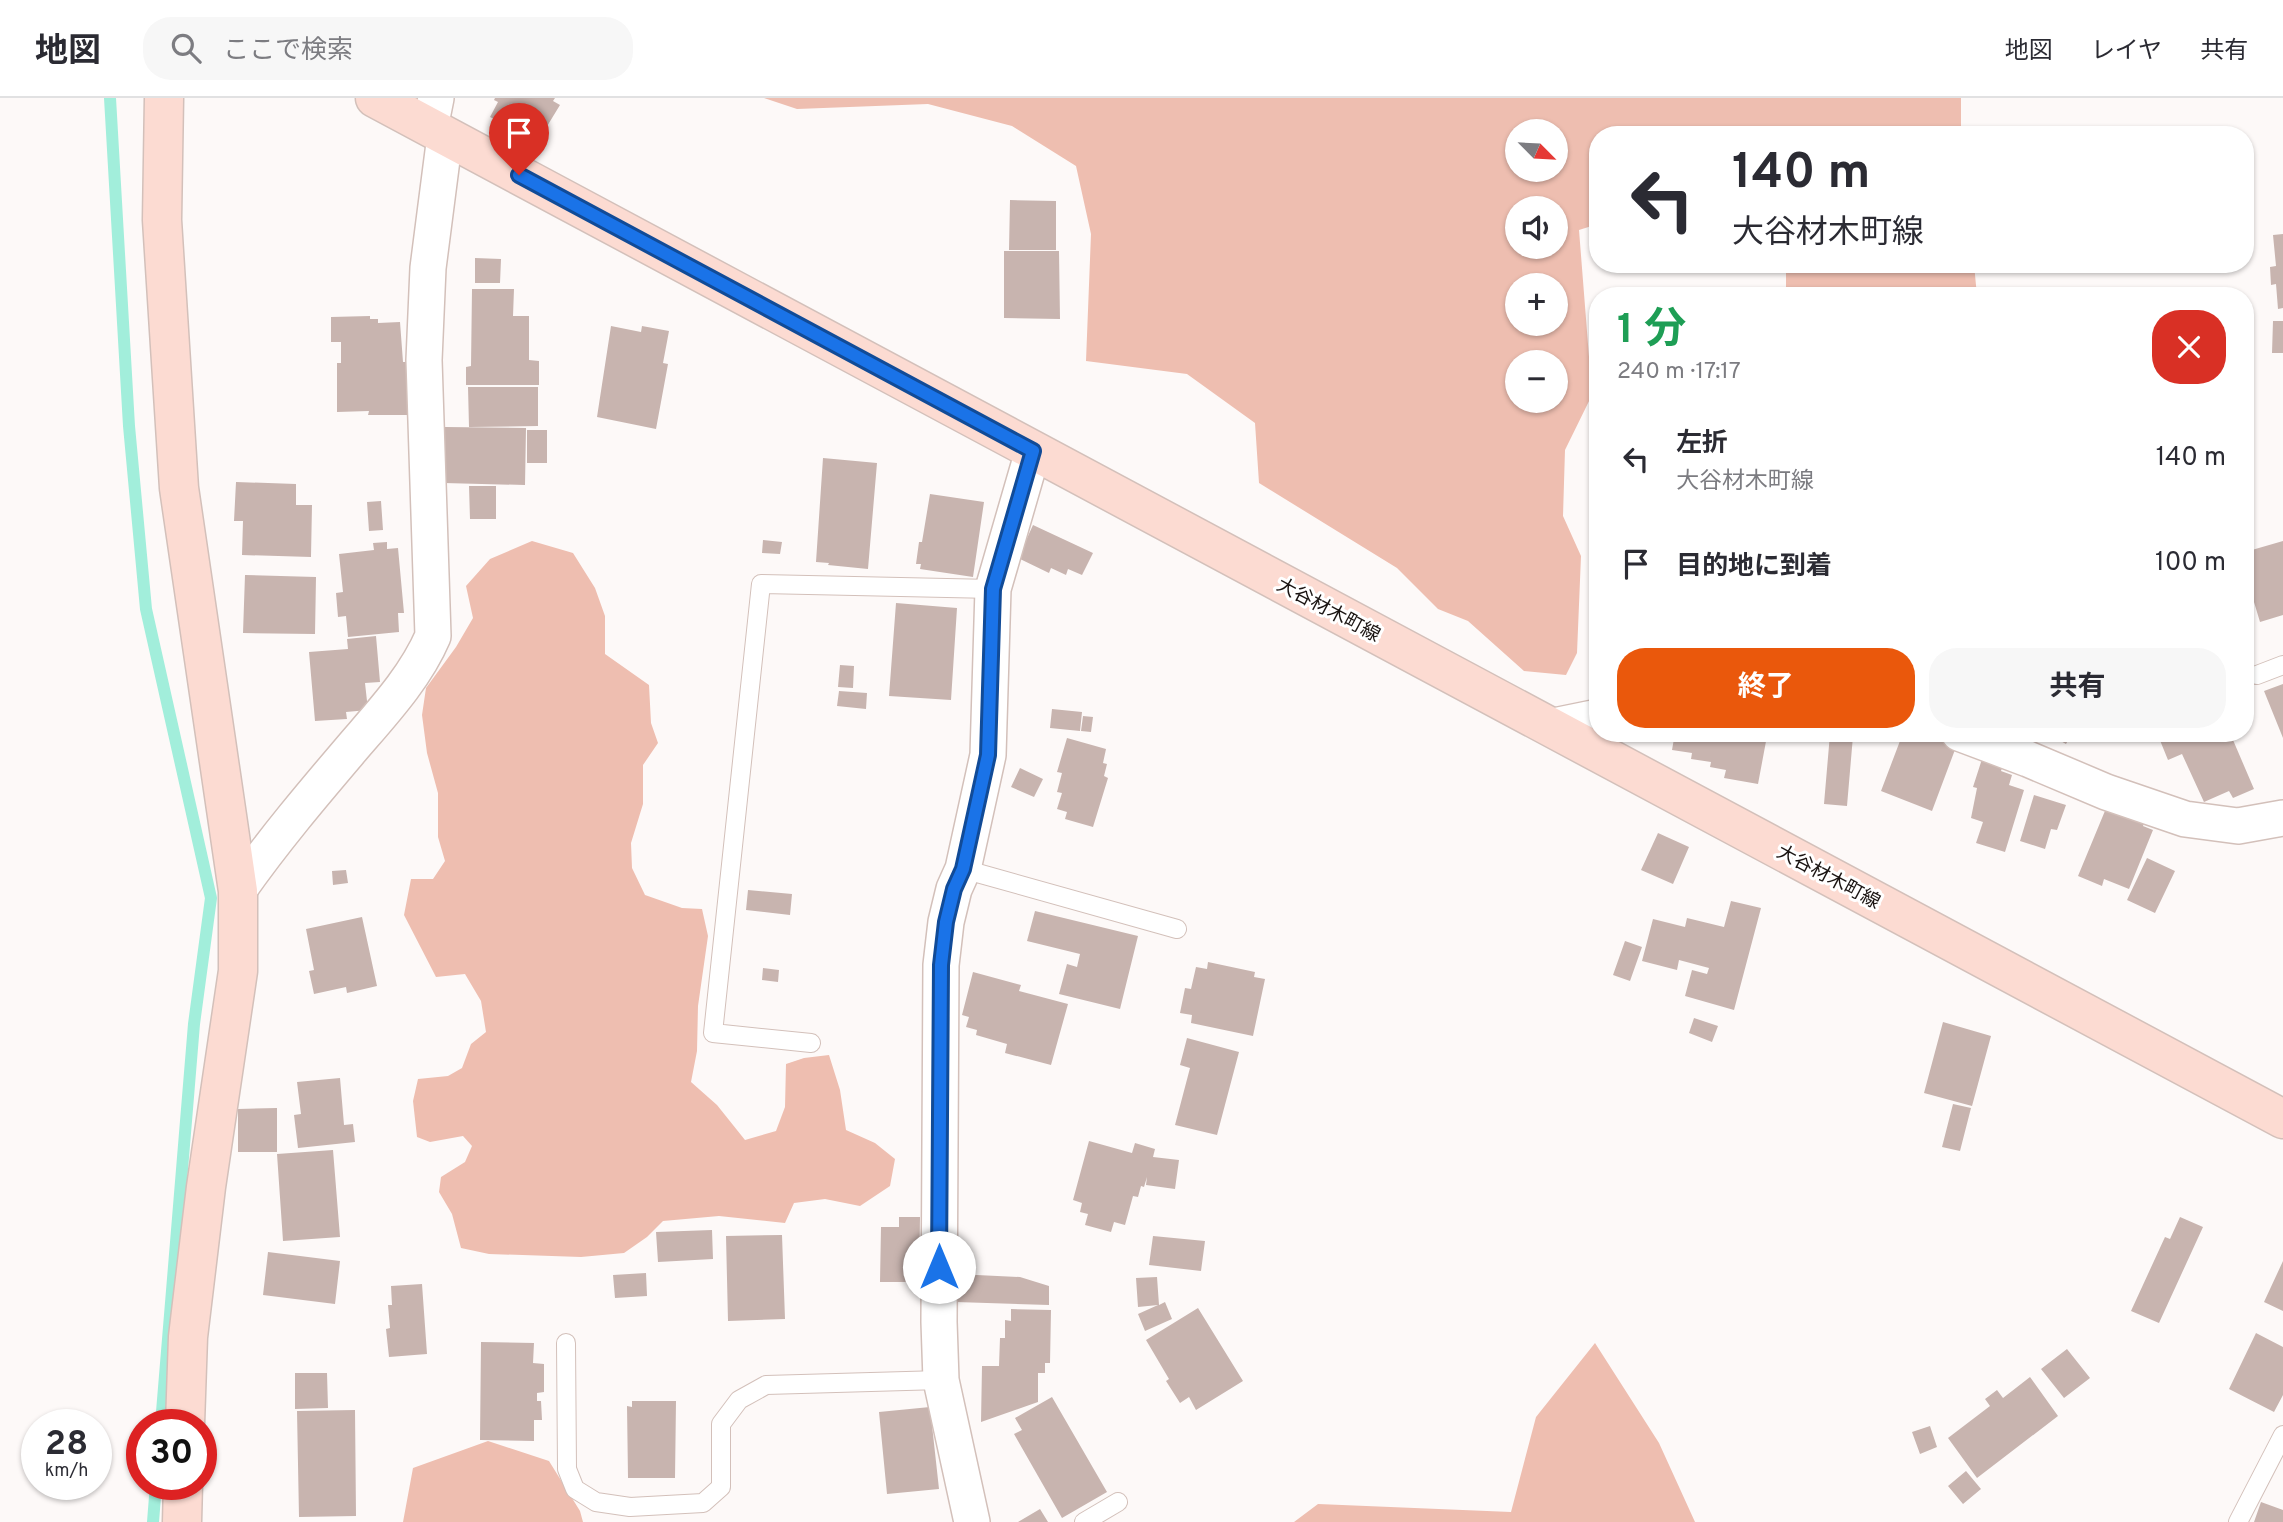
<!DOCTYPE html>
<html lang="ja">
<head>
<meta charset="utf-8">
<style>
  :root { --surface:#fff; --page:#f7f7f7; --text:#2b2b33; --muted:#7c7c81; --line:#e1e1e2; --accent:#ea580c }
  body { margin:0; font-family:Overpass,"Noto Sans JP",sans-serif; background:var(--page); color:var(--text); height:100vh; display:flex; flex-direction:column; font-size:26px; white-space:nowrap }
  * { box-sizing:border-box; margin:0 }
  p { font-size:23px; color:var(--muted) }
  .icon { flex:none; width:38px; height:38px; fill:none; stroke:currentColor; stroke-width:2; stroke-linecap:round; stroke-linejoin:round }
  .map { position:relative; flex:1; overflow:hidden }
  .panel { position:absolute; left:1589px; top:189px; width:665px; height:455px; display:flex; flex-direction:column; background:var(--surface); border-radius:28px; box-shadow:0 2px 5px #0004 }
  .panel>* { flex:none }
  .guide { position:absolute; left:1589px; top:28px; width:665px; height:147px; border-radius:28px; box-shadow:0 2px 5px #0004; background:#fff; color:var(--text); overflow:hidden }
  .needle { width:46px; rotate:114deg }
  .fabs { position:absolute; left:1505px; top:21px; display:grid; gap:14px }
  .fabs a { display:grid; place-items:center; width:63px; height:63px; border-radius:50%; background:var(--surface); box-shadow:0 2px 5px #0004; font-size:35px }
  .speed { position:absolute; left:21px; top:1311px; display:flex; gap:14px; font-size:35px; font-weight:700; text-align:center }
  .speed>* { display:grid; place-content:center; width:91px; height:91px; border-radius:50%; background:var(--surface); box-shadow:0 2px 5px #0004; line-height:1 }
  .speed small { font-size:18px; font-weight:400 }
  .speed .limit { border:10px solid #d22; background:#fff; color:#111 }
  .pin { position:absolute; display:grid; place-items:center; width:60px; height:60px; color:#fff; margin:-72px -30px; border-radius:50% 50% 50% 0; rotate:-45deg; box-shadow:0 0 7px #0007 }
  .pin .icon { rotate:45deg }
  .me { position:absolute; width:77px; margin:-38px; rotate:0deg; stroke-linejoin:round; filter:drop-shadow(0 0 5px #0008) }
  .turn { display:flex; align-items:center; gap:24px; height:147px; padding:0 28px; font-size:32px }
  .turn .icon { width:91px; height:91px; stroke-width:2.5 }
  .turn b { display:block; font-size:49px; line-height:60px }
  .round { display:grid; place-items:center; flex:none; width:74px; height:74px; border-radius:28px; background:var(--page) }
  .headline { display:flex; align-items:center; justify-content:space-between; height:119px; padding:0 28px }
  h1 { font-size:42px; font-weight:700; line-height:52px; color:#1e9e55 }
  .primary-button { display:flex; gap:14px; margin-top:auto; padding:14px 28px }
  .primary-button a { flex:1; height:80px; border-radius:28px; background:var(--accent); color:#fff; font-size:28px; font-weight:700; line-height:80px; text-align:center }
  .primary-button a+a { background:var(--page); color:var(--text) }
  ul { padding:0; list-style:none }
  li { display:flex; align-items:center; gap:21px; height:105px; padding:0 28px }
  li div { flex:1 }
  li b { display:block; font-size:26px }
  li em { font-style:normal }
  header { display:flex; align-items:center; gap:42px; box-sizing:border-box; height:98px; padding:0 35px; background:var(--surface); border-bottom:2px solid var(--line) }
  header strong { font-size:33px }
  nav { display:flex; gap:38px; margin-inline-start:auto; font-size:24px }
  .search { width:490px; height:63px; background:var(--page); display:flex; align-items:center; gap:18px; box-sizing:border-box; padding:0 24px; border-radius:28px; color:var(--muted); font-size:26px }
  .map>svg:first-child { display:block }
</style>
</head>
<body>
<header>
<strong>地図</strong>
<div class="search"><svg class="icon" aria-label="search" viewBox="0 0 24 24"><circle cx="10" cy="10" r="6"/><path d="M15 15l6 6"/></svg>ここで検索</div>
<nav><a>地図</a><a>レイヤ</a><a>共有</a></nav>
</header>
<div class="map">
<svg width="2283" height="1424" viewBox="0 0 2283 1424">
  <rect width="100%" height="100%" fill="#fdf9f8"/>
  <!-- green -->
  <path fill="#eebeb0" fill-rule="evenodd" d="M764,0h1197v37h-363v89l-19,6 13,165 -27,55 -2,66 18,40 -4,97 -11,22 -42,-4 -56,-50 -30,-12 -41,-41 -138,-85 -4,-60 -68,-49 -101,-13 5,-127 -15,-68 -64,-40 -84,-22 -131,5zM1517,33h39v39h-39zM1517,110h39v39h-39zM1517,187h39v39h-39zM1517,264h39v39h-39z
    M1786,166h188l3,32h-191z
    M532,443l41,12 22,35 10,28v38l44,31 2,38 7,20 -15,22v39l-12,39 1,25 13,27 37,13 20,1 6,27 -10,70 -1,45 -6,31 26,23 28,35 31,-9 9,-24 1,-43 18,-6 25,-3 11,35 6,40 29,13 20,16 -5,27 -30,20 -35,-7 -31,4 -9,20 -66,-7 -56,5 -16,16 -23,16 -43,4 -92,-3 -28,-6 -9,-34 -13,-22 2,-15 24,-15 7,-16 -9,-10 -33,6 -13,-5 -4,-36 5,-22 30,-3 14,-8 9,-24 15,-12 -5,-31 -16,-27 -29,3 -32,-62 7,-36h22l12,-18 -7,-24v-44l-11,-40 -5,-38 4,-27 30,-41 17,-29 -7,-32 24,-27z
    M1595,1245l64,100 36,79h-401l24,-18 193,8 25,-95z
    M488,1343l61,20 31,50 3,11h-180l10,-54z"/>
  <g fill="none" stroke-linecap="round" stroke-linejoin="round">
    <!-- stream -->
    <path stroke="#a2eedb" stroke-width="12" d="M110,0l19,328 17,183 65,289 -17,126 -33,400
      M153,1424l3,-38"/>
  </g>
  <!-- building -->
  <path fill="#c8b4af" d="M495,0h60l-2,3 7,4 -22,36 -48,-24 8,-15 -4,-2z
    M1010,102l46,1v49h-47z
    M2283,136v74l-5,1 -2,-25 -5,1 -1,-18 6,-1 -3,-31z
    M1004,153h55l1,68 -56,-1z
    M475,160l26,1 -1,24h-25z
    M472,191h42l-1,27h16v44l10,1v24h-73v-18l5,-1z
    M370,218v3h8v4l22,-1 3,40h5l1,53h-41l1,-4 -32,1v-49h4v-21h-10v-25z
    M2273,223h10v32h-11z
    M611,228l30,6 1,-6 27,5 -6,32 5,1 -12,65 -59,-12z
    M468,289h70v39l-69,1z
    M445,329l81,1 -1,57 -81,-2z
    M527,332h20v33h-20z
    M823,360l54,5 -9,106 -40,-4 1,-2 -13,-1z
    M236,384l60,2v21h16l-1,52 -69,-2 1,-34h-9z
    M469,388h27v33h-26z
    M930,396l54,8 -11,75 -53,-8 1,-5h-5l3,-22h3z
    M381,403l2,29 -14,1 -2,-29z
    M1033,427l60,28 -11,22 -14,-6 -2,6 -15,-7 -2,5 -31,-15z
    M763,442l19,2 -2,12 -18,-1z
    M2283,443v74l-23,7 -15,-50v-20z
    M387,444v7l11,-1 6,65h-6l1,19 -51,5 -2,-21 -8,1 -2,-24 7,-1 -4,-38 35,-4 -1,-7z
    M245,477l71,2 -1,57 -72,-1z
    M896,505l61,5 -6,92 -62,-4z
    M376,538l4,46 -15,1 3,27 -22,2 1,7 -32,2 -6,-69 39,-3 -1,-10z
    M840,567l14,1 -1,22 -15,-1z
    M2283,586v54l-19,-47z
    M839,593l28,2 -1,16 -29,-3z
    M1052,611l30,3 -2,19 -30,-3z
    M1083,618l10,1 -2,15 -10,-1z
    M1675,635h74l18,3 -9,48 -34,-6 2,-8 -16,-3 1,-5 -20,-3 1,-6 -20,-3z
    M1903,635h17l36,14 -24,64 -51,-20z
    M2051,635h21l-6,11 -16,-9z
    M2157,635h53l2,5 10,-5h8l24,56 -21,9 -4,-7 -25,11 -22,-48 -14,6z
    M1830,636l23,2 -6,70 -23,-2z
    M1067,640l39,11 -3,14 4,1 -3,12 4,2 -15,49 -28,-8 2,-7 -10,-3 5,-16 -5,-1 5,-19 -5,-1z
    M1982,661l21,6 -2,6 11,4 -3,10 15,5 -19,62 -29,-9 7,-21 -12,-4 6,-30 -4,-1z
    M1020,670l23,11 -9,18 -23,-10z
    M2034,697l32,10 -9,25 -6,-1 -6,20 -25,-8z
    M2107,708l38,15 -2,5 10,4 -24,59 -25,-10 -2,7 -24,-10z
    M1658,735l31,14 -16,37 -32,-14z
    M2147,760l28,13 -20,42 -28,-13z
    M346,772l2,13 -15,2 -1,-14z
    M748,792l44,4 -2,21 -44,-5z
    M1731,803l30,7 -27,102 -49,-14 7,-26 15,4 2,-6 -30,-8 -2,10 -35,-9 11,-42 32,8 2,-9 37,9z
    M1035,813l103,25 -18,73 -61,-15 8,-30 10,3 3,-13 -53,-13z
    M362,819l15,69 -30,7 -1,-6 -32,7 -5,-23 5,-1 -8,-41z
    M1625,843l17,6 -12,34 -17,-6z
    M1208,864l47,10 -1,5 11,2 -12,57 -62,-13 1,-8 -12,-2 5,-25 6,1 5,-22 11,2z
    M763,870l16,2 -1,12 -16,-2z
    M973,874l48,13 -2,6 49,13 -17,61 -46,-12 2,-9 -31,-9 1,-5 -11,-3 3,-10 -7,-2z
    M1694,920l24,8 -6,16 -23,-9z
    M1943,924l48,14 -19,70 -48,-13z
    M1187,940l52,14 -22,83 -42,-10 15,-57 -10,-3z
    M340,980l4,47 9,-1 2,18 -57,6 -4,-33 7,-1 -4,-32z
    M1953,1006l18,4 -11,43 -18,-4z
    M277,1010v44h-39v-43z
    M1089,1043l43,12 3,-10 20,6 -2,8 26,3 -4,29 -29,-4 1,-8 -3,10 -3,-1 -3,11 -5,-1 -8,29 -11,-3 -3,10 -26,-7 3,-11 -8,-2 2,-9 -9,-3z
    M333,1052l7,87 -57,4 -6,-87z
    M899,1119h21l-1,65h-39l1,-55h18z
    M2180,1119l23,10 -44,96 -28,-12 34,-74 5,2z
    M712,1132l1,29 -55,3 -2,-30z
    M782,1137l3,84 -57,2 -2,-85z
    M1153,1138l52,5 -4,30 -52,-6z
    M268,1154l72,9 -5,43 -72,-9z
    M2283,1163v50l-19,-9z
    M646,1175l1,23 -32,2 -2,-23z
    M956,1176l64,3 29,9v19l-93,-3z
    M1157,1179l2,28 6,-3 7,17 -27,12 -7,-17 20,-9 -20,2 -2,-29z
    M422,1186l5,70 -38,3 -3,-28 4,-1 -2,-23h4l-1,-19z
    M1198,1210l45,73 -47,29 -7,-13 -9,6 -14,-22 3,-2 -23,-39z
    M1011,1211l40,1 -1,53h-5v10h-7v29l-57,20 1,-56h17l1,-28h5v-18l6,1z
    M2256,1235l27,14v48l-9,17 -45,-23z
    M481,1244l53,1 -1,20 11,1v28l-7,1v8h4l1,19h-8v21l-54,-1z
    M2067,1251l23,29 -26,20 -23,-29z
    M295,1275h32l1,35 -33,1z
    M2030,1279l28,39 -81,62 -29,-40 42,-32 -5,-7 12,-9 6,8z
    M1052,1299l55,95 -45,26 -48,-84 8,-4 -7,-12z
    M632,1303h44l-1,77h-47l-1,-72 5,1z
    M930,1309l9,82 -52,5 -8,-82z
    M355,1312l1,106 -57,1 -2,-106z
    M1930,1328l7,21 -17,7 -8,-22z
    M1966,1373l15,18 -18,15 -15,-18z
    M2261,1404l22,8v12h-29z
    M1040,1411l8,13h-30z"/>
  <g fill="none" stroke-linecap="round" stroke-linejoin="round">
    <!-- lane casing -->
    <g stroke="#d3c0ba" stroke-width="20">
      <path id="lane" d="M2257,577l26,-10
        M963,771l214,60
        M811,945l-98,-10 48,-449 232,5
        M566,1245l1,126 8,20 21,13 34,5 73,-4 18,-16v-63l18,-24 27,-15 175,-5
        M1084,1424l34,-20
        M2238,1424l45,-87"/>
    </g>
    <!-- street casing -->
    <g stroke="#d3c0ba" stroke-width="38">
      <path id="street" d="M430,30l6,-30
        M1549,629l49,-10
        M1959,635l69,26 78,33 79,27 53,7 45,-8
        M238,793c35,-50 74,-96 114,-143 30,-35 63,-70 81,-112l-9,-276 4,-92 17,-132
        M972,1424l-31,-142 -2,-58 2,-357 5,-43 8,-33 9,-20 25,-114 5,-166 40,-138"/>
    </g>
    <!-- secondary casing -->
    <g stroke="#d3c0ba" stroke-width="41">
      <path id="secondary" d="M164,0l-2,122 17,268 59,403v80l-32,216 -18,150 -3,87
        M375,0l1908,1021
        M182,1424l1,-38"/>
    </g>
    <!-- lane -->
    <use href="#lane" stroke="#fff" stroke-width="18"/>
    <!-- street -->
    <use href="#street" stroke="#fff" stroke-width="35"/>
    <!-- secondary -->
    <use href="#secondary" stroke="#fcdbd2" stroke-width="38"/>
  </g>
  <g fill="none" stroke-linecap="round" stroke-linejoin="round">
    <!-- route casing -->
    <g stroke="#114b97" stroke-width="18">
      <path id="route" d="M519,77l514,276 -40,138 -5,166 -25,114 -9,20 -8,33 -5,43 -2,302"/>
    </g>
    <!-- route -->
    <use href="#route" stroke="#1a73e8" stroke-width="12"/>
  </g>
  <g text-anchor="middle" stroke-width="6" stroke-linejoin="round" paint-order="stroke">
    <!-- street labels -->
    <g font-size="19" fill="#1a1412" stroke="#fff">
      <text transform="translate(1329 511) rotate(28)" y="7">大谷材木町線</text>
      <text transform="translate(1829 778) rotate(28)" y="7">大谷材木町線</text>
    </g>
  </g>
</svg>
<div class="fabs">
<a><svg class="needle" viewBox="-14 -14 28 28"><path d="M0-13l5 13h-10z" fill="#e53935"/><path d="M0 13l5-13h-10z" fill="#7c7c81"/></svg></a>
<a><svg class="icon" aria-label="sound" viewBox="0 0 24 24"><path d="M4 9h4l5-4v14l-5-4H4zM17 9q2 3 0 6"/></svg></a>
<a>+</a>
<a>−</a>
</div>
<div class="speed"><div>28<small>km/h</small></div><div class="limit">30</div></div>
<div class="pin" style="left:519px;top:77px;background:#d93025"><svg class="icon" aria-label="arrive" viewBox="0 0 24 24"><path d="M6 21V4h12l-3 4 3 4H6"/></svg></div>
<svg class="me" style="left:939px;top:1169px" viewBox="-20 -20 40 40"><circle r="19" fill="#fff"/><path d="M0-13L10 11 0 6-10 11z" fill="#1a73e8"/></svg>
<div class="guide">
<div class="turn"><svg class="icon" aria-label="left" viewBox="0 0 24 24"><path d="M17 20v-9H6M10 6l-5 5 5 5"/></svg><div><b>140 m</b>大谷材木町線</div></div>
</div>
<section class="panel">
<div class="headline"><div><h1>1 分</h1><p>240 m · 17:17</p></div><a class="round" style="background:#d93025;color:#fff"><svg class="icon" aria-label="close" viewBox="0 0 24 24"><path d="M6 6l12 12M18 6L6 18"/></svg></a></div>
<ul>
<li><svg class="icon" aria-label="left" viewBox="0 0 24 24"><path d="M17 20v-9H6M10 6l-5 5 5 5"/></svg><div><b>左折</b><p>大谷材木町線</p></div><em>140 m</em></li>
<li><svg class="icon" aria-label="arrive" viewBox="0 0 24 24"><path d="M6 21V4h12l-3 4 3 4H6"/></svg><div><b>目的地に到着</b></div><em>100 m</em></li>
</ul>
<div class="primary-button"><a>終了</a><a>共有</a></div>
</section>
</div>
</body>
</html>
